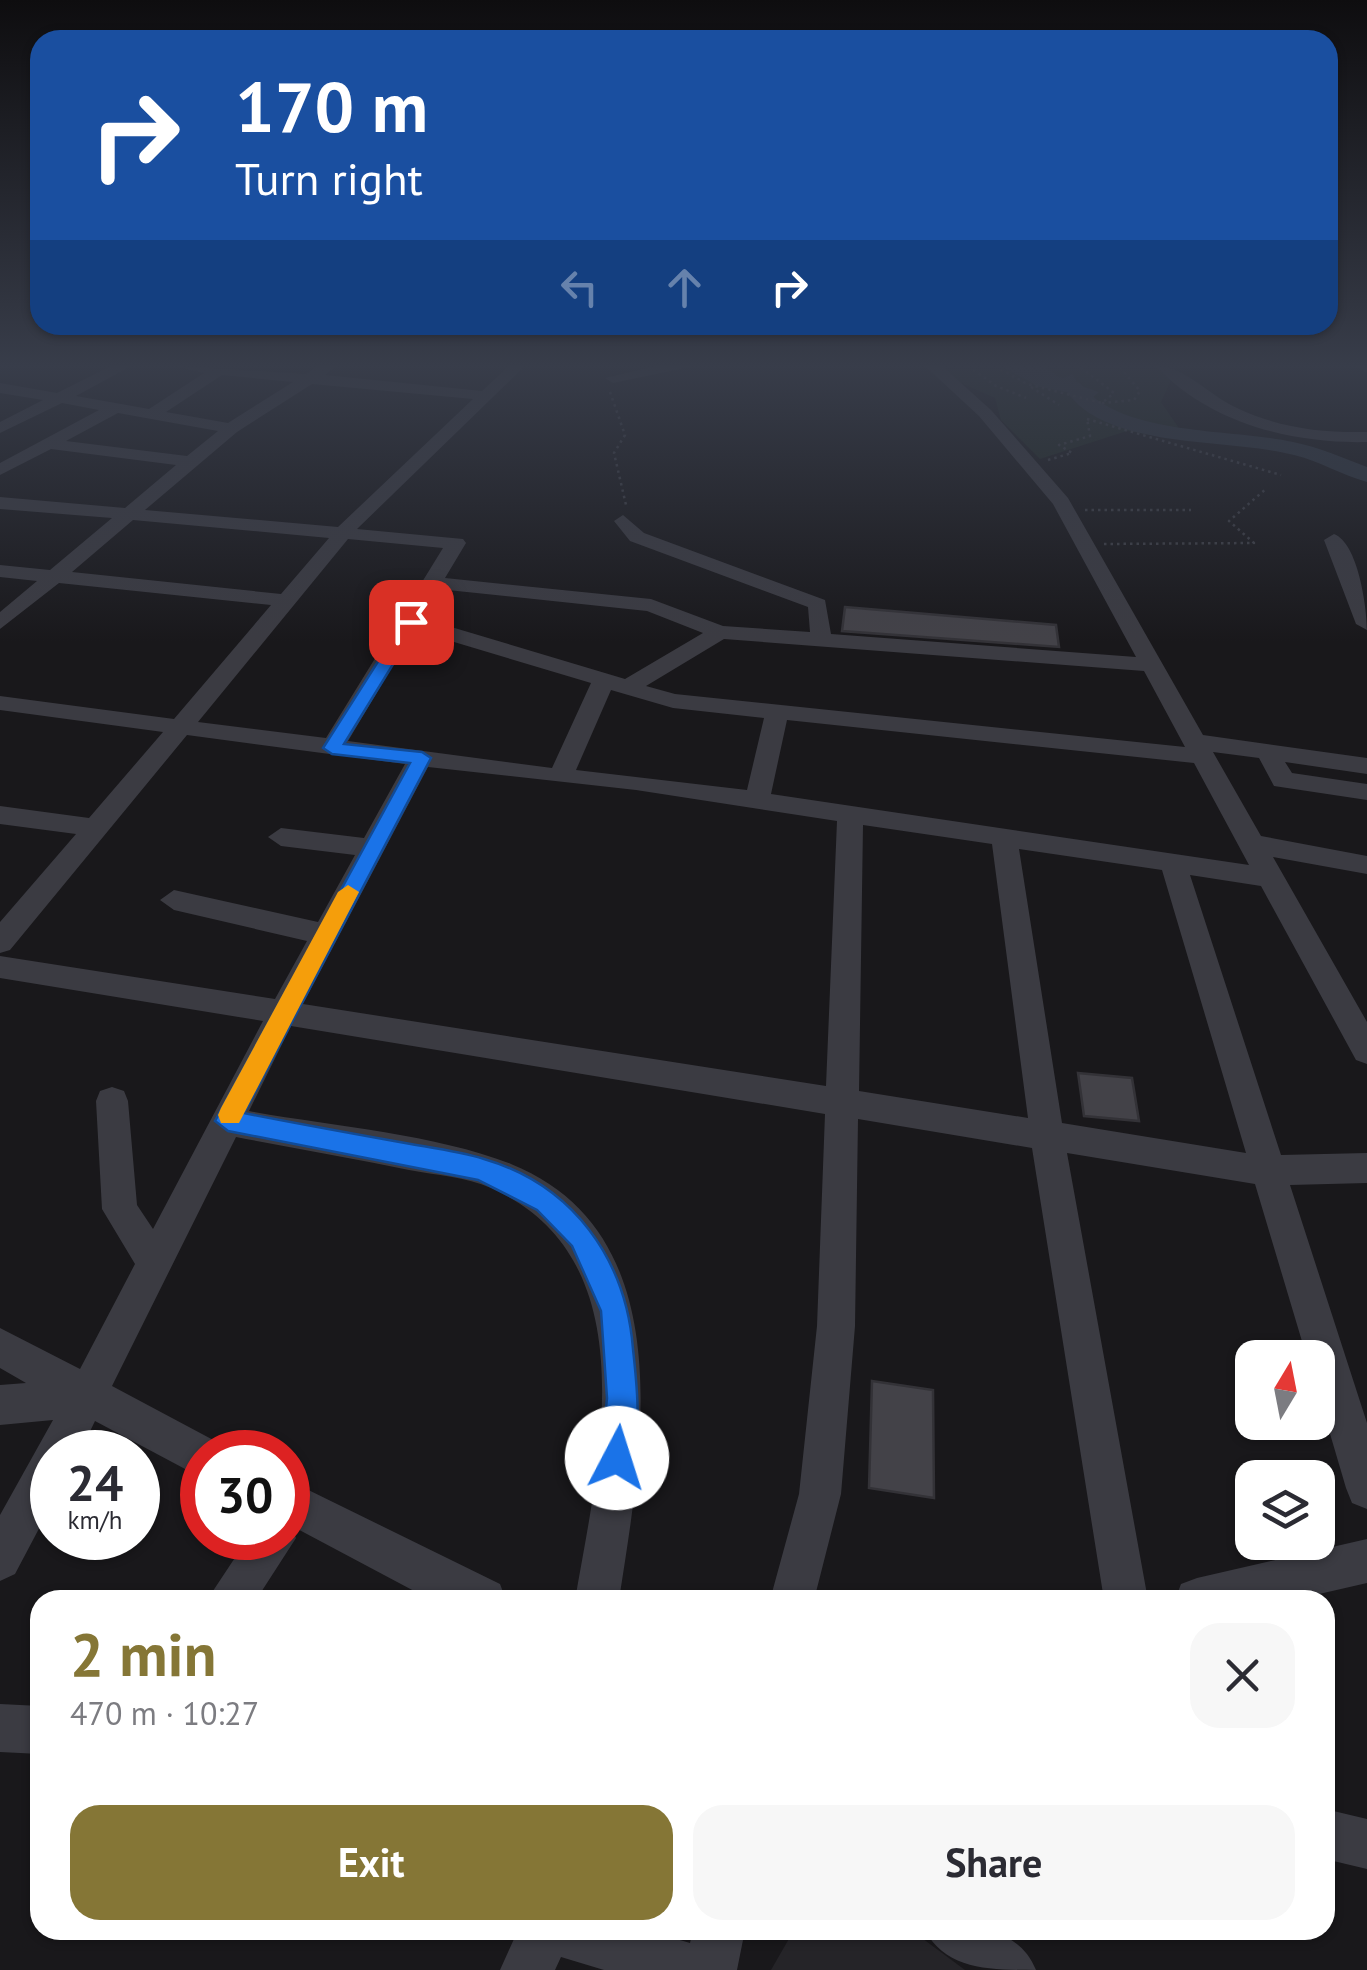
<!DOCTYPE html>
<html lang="en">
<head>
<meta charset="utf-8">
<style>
  :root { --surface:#fff; --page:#f7f7f7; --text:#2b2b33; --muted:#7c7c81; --accent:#857636 }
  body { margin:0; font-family:"PT Sans",sans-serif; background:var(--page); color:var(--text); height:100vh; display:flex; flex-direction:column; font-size:38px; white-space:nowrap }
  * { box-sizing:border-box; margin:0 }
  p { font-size:32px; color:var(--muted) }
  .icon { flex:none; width:55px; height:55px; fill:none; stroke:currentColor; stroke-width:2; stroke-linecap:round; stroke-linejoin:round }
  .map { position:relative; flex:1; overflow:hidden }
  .panel { position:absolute; left:30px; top:1590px; width:1305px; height:350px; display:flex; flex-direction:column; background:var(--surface); border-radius:30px; box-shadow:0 2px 8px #0004 }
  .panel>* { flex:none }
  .top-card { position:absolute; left:30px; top:30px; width:1308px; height:305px; border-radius:30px; box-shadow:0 2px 8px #0004; background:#1a4fa0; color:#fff; overflow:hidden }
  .needle { width:65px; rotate:10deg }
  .buttons { position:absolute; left:1235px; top:1340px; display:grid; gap:20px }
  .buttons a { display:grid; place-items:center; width:100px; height:100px; border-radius:20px; background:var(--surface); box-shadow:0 2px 8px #0004; font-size:50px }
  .speed { position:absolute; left:30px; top:1430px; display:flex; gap:20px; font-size:50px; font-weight:700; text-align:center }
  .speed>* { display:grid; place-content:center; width:130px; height:130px; border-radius:50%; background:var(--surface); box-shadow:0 2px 8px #0004; line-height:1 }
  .speed small { font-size:25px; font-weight:400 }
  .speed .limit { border:15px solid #d22; background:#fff; color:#111 }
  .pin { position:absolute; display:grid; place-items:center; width:85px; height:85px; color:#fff; margin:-42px; border-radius:20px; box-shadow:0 5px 15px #0006 }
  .me { position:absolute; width:110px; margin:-55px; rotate:5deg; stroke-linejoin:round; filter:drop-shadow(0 0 8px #0008) }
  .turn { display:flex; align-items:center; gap:35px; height:210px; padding:0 40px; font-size:45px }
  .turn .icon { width:130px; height:130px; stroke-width:2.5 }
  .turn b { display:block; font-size:70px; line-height:85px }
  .lanes { display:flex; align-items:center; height:95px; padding:0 40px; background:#0003; justify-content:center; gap:50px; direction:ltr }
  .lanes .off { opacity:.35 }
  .round { display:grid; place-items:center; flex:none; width:105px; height:105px; border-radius:30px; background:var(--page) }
  .summary { display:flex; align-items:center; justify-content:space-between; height:170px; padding:0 40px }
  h1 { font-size:60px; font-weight:600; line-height:75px; color:var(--accent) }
  .primary-button { display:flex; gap:20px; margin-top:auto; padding:20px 40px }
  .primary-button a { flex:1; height:115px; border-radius:30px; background:var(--accent); color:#fff; font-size:40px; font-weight:600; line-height:115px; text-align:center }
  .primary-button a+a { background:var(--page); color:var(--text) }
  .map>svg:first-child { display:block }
</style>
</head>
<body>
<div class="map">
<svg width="1367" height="1970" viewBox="0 0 1367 1970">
  <rect width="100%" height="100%" fill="#19181b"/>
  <!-- built -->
  <path fill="#252428" d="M794,1930h117l54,40h-194z"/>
  <!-- green -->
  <path fill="#202923" d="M942,366h215l14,14 -10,22 26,38 -60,-9 -87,28 -39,-39 -6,-22 -36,-16z"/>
  <!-- water -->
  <path fill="#2e353f" d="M1000,366h41l16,9 -5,3 4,3 17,-7 5,11 21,7 -6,5 -52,-10z"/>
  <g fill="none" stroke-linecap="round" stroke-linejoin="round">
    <!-- river -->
    <path fill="#2e353f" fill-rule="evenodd" d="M1008,366c25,0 47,11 72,17 40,54 151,45 213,59 26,5 50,16 74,25v15c-25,-7 -48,-21 -73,-27 -64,-17 -186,-5 -227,-63l-31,-6z"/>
  </g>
  <!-- building -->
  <path fill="#434248" stroke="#333237" stroke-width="2.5" d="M845,607l211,18 3,22 -217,-16z
    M1078,1073l54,5 7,43 -55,-5z
    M872,1381l61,9 1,108 -65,-10z"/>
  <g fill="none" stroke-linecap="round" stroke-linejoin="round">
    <!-- path -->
    <path stroke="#3f4047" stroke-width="2.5" stroke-dasharray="2.5 4" stroke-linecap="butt" d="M968,366l28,20 30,12
      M995,366l32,18 75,19 12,-10 -35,-27
      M1031,387l28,18
      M610,392l15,43 -11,18 12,52
      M1102,403l32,-3 6,-9 -21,-25
      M1087,419l194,56
      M1048,460l24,-7 -13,-8 31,-9 -3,-18
      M1085,510h106
      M1104,544l150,-1 -25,-22 38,-33"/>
    <!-- minor -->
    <path fill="#3b3b42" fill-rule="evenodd" d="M111,366h20l-55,30 73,13 55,-36 -30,-7 132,8 12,-8h18l-11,9 157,16 27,-25h16l-168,163 106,10 3,4 -21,35 206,21 72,27 87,6 -2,-25 -178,-66 -16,-20 9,-6 21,18 181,67 6,34 305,23 -83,-153 -74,-88 -54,-50h17l49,44 77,88 135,237 164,23v16l-82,-12 7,11 75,11v16l-93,-14 -15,-28 -46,-6 48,84 106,20v18l-94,-17 94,165v42l-11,-4 -95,-174 -71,-11 91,280 86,-2v30l-77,2 77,238v86l-15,-6 -6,-15 -28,-95v-35h-11l-52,-174 -188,-31 81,447h-44l-72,-452 -174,-29 -3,207 -14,168 -27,106h-44l29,-106 18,-168 8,-212 -534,-88 -42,85c82,15 187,23 262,53 174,70 130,291 108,436h-44c23,-135 76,-341 -84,-412 -25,-11 -55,-13 -82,-18 -57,-12 -115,-22 -173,-33l-124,249 105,56 4,10h-19v26l-107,-57 -15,31h-28v52l-37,70 -15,7v-66l53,-95 -53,5v-40l26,-2 -26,-15v-40l80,41 55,-105 -33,-55 -6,-108 4,-10 12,-4 12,4 4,10 9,104 16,24 110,-208 -263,-43v-22l275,43 32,-58 -133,-31 -14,-10 14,-10 144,32 37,-67 -74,-9 -13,-9 13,-9 83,10 41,-74 -218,-29 -177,215 -10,3v-31l76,-88 -76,-10v-18l89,12 74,-86 -163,-22v-14l174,23 97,-114 -212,-22 -59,46v-17l37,-31 -37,-4v-12l50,5 62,-52 -112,-9v-12l125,11 51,-43 -125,-16 -51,26v-12l99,-53 -37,-7 -62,30v-11l43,-22 -43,-7v-10l57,10zM222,375l71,7 -65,41 -62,-11zM312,384l161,15 -135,128 -193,-17 92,-78zM118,413l100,18 -31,25 -121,-15zM133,520l196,18 -48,56 -209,-22zM348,539l95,9 -117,190 -128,-16zM438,589l209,22 56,22 -78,46 -204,-61zM414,630l177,53 -39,85 -204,-27zM724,639l420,32 41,76 -510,-53 -29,-8zM611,690l62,18 91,10 -17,72 -171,-20zM787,720l407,43 55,102 -478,-71zM428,767l208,23 201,31 -11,265 -523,-82zM863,825l129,19 36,274 -169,-27zM1019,849l143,21 84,283 -184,-30z
      M656,366h38l-81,17 -8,-5z
      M1156,366c29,0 54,30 81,42 42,20 85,25 130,24v10c-75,2 -158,-19 -211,-76z
      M1356,366h11v7z
      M1334,534c24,9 33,73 33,96l-11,-6 -32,-84z
      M288,1480l212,104 6,16h-75l-141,-75 6,13 -40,62h-49l41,-62h40z
      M1367,1539v44l-74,17h-118l6,-16 16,-6z
      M0,1704l40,2v48l-40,-2z
      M1325,1809l42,10v50l-42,-10z
      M518,1930h128l44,13 3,-13h52l-8,40h-133l-43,-13 -6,13h-55z
      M925,1930c44,0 91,-8 111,40 -46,0 -90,0 -111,-40z"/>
  </g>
  <!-- sky -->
  <linearGradient id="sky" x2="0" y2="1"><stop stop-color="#0e0d0f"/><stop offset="0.57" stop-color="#383d4a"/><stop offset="1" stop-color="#383d4a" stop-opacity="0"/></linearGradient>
  <rect width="1367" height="642" fill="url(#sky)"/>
  <!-- route -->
  <path fill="#1a73e8" stroke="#114b97" stroke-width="2.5" d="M405,619l14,3 -75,122 78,8 9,6 -187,355c50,10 100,19 150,28 30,6 61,9 90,18 89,26 142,100 149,190 4,38 10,84 -5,121l-11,4 -11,-4 -5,-12 6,-60 -6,-87 -29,-65 -35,-36 -59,-30 -250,-49 -13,-10 195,-358 -78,-9 -9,-6z"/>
  <!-- slow -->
  <path fill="#f59e0b" d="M348,885l11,7 -120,231h-18l-3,-8 3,-7 117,-216z"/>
</svg>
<div class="buttons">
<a><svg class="needle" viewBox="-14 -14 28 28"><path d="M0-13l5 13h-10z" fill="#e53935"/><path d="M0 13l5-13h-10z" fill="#7c7c81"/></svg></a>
<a><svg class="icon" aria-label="layers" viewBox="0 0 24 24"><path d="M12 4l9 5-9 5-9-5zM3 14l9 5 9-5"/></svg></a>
</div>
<div class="speed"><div>24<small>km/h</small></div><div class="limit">30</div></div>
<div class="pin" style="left:411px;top:622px;background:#d93025"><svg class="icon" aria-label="arrive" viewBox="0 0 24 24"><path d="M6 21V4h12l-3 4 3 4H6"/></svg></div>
<svg class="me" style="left:617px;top:1458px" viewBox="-20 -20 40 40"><circle r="19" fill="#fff"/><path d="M0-13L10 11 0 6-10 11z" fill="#1a73e8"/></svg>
<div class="top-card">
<div class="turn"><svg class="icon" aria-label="right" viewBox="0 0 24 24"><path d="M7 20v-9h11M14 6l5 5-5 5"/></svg><div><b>170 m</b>Turn right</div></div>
<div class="lanes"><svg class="icon off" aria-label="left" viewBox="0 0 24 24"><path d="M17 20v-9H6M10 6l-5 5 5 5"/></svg><svg class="icon off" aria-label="ahead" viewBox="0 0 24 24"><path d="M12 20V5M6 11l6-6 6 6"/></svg><svg class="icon" aria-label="right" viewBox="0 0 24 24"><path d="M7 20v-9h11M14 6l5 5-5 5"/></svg></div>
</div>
<section class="panel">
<div class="summary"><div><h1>2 min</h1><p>470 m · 10:27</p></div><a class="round"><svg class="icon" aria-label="close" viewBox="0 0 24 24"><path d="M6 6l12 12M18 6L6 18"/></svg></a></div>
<div class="primary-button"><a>Exit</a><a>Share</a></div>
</section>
</div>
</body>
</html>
